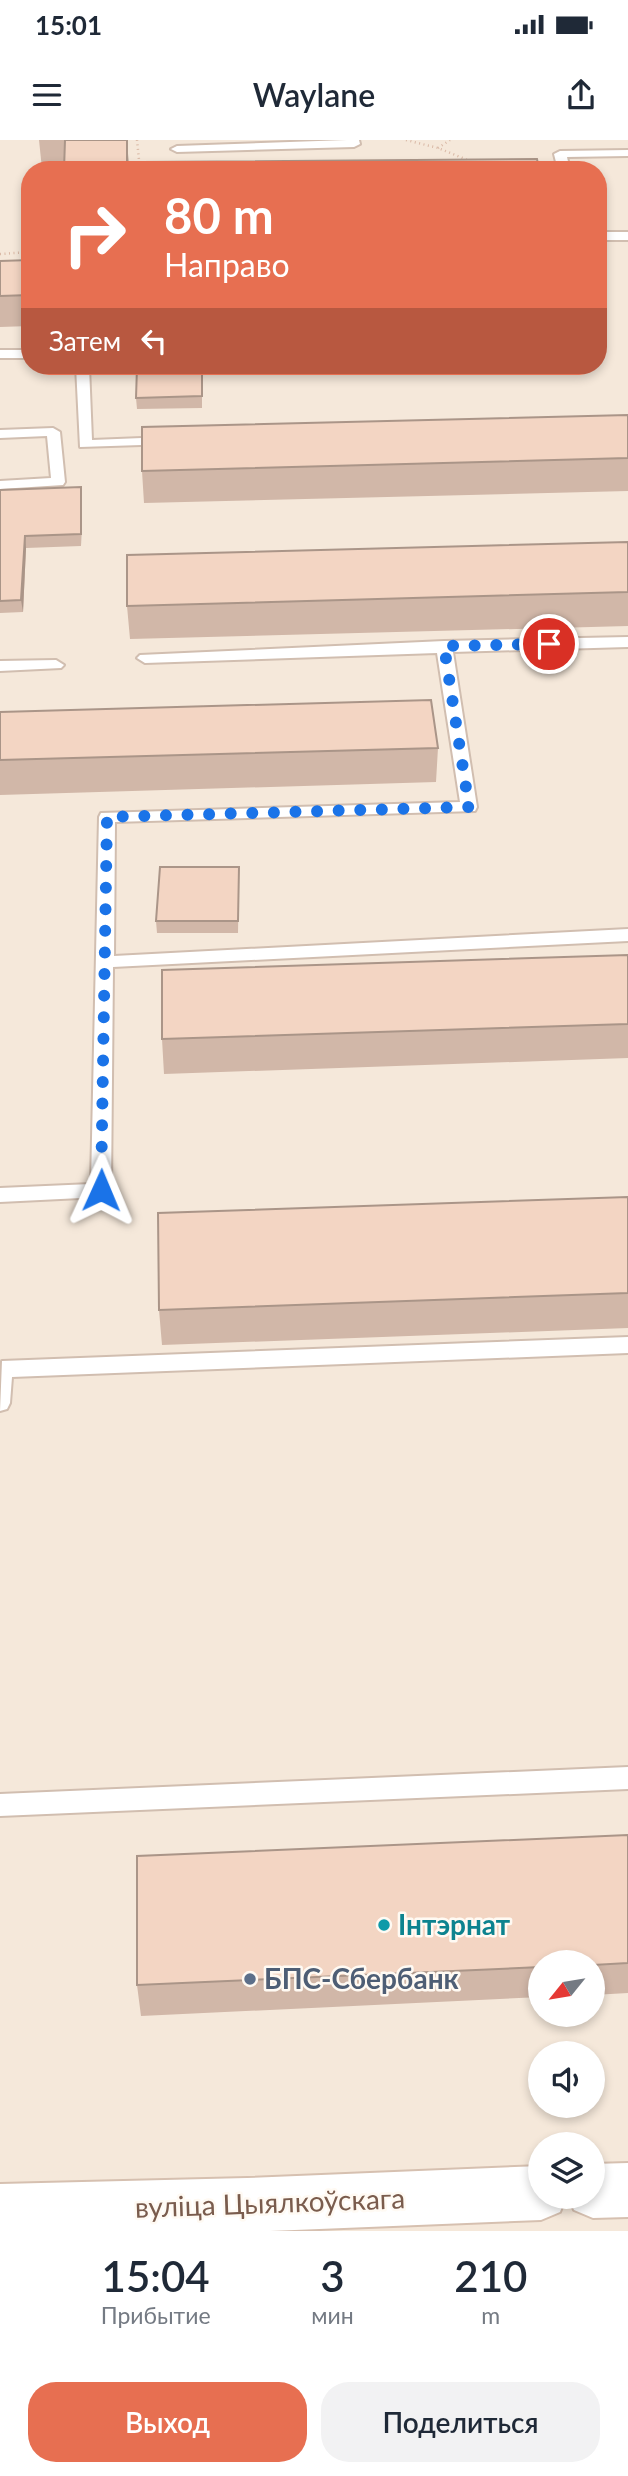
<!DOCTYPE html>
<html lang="ru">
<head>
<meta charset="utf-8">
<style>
  :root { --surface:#fff; --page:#f2f2f3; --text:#1f2937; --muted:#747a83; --accent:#e76f51 }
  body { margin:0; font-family:Lato,sans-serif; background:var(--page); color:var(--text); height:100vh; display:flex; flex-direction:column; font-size:26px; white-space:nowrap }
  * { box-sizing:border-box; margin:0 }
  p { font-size:23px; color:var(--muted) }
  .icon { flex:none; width:38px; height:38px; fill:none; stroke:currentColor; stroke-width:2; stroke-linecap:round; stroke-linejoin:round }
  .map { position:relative; height:2091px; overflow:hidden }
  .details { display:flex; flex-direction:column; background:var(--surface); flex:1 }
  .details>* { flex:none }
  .hud { position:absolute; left:21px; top:21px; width:586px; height:214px; border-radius:28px; box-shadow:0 4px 10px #0003; background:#e76f51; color:#fff; overflow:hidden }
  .needle { width:46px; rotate:240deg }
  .buttons { position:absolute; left:528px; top:1810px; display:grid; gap:14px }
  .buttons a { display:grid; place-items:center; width:77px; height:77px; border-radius:50%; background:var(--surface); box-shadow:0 4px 10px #0003; font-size:35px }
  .pin { position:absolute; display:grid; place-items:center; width:60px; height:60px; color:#fff; margin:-30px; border:4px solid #fff; border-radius:50%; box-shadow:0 2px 7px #0007 }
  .me { position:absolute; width:77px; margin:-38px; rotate:1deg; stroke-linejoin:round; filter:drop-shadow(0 0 5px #0008) }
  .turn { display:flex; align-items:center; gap:24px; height:147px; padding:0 28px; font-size:32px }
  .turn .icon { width:91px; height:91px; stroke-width:2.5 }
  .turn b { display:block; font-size:49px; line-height:60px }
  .then { display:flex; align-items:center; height:66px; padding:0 28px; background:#0003; gap:14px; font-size:26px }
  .eta { display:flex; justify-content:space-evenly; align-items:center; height:119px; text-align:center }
  .eta b { font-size:42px; font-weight:600; line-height:49px }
  .primary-button { display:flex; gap:14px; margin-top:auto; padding:14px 28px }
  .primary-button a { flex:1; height:80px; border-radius:28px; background:var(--accent); color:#fff; font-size:28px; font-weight:600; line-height:80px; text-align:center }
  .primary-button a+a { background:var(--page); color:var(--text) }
  .status { display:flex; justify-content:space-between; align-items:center; height:49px; padding:0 35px; background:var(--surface); direction:ltr }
  .status svg { height:19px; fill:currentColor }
  header { display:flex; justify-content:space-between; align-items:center; height:91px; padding:0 28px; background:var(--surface); font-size:32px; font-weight:600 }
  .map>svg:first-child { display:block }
</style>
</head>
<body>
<div class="status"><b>15:01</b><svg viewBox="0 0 49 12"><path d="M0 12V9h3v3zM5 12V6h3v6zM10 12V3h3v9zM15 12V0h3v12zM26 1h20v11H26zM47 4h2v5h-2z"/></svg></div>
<header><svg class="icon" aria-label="menu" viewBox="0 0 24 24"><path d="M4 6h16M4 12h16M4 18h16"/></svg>Waylane<svg class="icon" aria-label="share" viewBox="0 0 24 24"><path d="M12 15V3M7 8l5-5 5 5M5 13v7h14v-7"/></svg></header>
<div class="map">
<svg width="628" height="2091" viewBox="0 0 628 2091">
  <rect width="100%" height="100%" fill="#fdf6ec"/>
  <!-- residential -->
  <path fill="#f5e8da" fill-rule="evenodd" d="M0,0h628v2091h-628zM30,30h568v196h-568zM541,1822h52v52h-52zM541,1913h52v52h-52zM541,2004h52v52h-52z"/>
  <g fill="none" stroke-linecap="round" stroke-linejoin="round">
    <!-- lane casing -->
    <g stroke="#d1beb0" stroke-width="4">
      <path id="lane" d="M347,0h12l1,4 -6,3 -177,5 -6,-3 6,-3z
        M628,10v6l-61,1 3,13h-12l-4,-16 6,-3z
        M598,92h30v8h-30z
        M0,210h30v8h-30z
        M76,226h13l3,74 75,-3 7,4 -2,3 -92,3z
        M53,288l7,4 5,50 -2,3 -63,4v-8l51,-3 -4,-42 -47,2v-8z
        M628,497v10l-175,5 24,155 -2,4 -360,11 -1,134 514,-27v12l-515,26 -2,223 -3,5 -7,2 -101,5v-14l91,-4 8,-367 2,-4 359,-11 -23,-149 -292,10 -8,-5 3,-3 304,-14z
        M56,520l8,5 -3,3 -61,3v-10z
        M628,1197v16l-616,24 -2,26 -3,6 -7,2 2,-50z
        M628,1627v22l-628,27v-22z"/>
    </g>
    <!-- secondary casing -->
    <g stroke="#d6c0b0" stroke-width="4">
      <path id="secondary" d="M628,2023v54l-35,1 -19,-8 -6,-14h25v-32z
        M541,2026v30h25l-6,16 -19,8 -271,11h-270v-47l247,-6z"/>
    </g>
    <!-- path -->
    <path stroke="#d9b8a5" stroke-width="2.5" stroke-dasharray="1 3.5" stroke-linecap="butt" d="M137,0l3,30
      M406,0l32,8 32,13
      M438,8l12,-8
      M0,114l30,-2"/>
    <!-- lane -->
    <use href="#lane" fill="#fff" fill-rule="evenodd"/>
    <!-- secondary -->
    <use href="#secondary" fill="#fff" fill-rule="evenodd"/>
  </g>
  <!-- wall -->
  <path fill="#d1b7a8" d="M39,0h88l-63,29h-22z
    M30,120v66l-30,1v-66z
    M202,226v42l-65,1 -1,-11z
    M628,275v76l-484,12 -2,-32z
    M0,350l82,9 -1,47 -55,2 -3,64 -23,1z
    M628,402v84l-498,13 -3,-33z
    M0,572l438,36 -2,34 -436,13z
    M239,727l-1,66h-81l-1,-12z
    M628,815v103l-464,16 -2,-35z
    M628,1057v131l-466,17 -3,-35z
    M628,1695v158l-35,2v-33h-52v35l-400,19 -4,-31z"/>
  <!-- shaded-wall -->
  <path fill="#aa9588" d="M127,0l2,27v3h-2z
    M81,347l1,12 -1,47z
    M25,396l1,12 -3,64 -2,-12z"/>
  <!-- building -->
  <path fill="#f3d5c3" stroke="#aa9588" stroke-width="2" d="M65,0h62v30h-63z
    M537,19l2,11h-397l1,-8z
    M30,120v35l-30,1v-35z
    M202,226v30l-66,2 1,-31z
    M628,275v43l-486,13v-44z
    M81,347v47l-56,2 -4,64 -21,1v-111z
    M628,402v50l-501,14v-51z
    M431,560l7,48 -438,12v-48z
    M160,727h79l-1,54h-82z
    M628,815v69l-466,15v-69z
    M628,1057v96l-469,17 -1,-97z
    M628,1695v128l-35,2v-3h-52v5l-404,18v-129z"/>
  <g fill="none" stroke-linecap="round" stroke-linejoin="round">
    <!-- route -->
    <path stroke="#1a73e8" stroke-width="12" stroke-dasharray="0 21.6" d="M101,1050l6,-373 362,-10 -25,-161 105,-2"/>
  </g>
  <!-- markers -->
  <circle fill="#0f9aa8" stroke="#fffaf3" stroke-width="2.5" cx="384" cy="1785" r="7"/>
  <circle fill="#5c6f8a" stroke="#fffaf3" stroke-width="2.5" cx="250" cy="1839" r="7"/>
  <g text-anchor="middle" stroke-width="5" stroke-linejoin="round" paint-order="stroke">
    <!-- near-culture labels -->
    <g font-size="28" font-weight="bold" fill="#0d838f" stroke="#fffaf3" text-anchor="start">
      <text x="398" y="1795">Інтэрнат</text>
    </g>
    <!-- near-service labels -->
    <g font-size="28" font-weight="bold" fill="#4e5e75" stroke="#fffaf3" text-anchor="start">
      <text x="264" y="1849">БПС-Сбербанк</text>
    </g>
    <!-- near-street labels -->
    <g font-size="28" fill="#7a5c4d" stroke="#fffaf3">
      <text transform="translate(270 2063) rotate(-2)" y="10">вуліца Цыялкоўскага</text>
    </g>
  </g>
</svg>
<div class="buttons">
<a><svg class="needle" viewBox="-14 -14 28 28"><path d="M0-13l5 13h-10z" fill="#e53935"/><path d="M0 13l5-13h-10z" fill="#747a83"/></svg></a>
<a><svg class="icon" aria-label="sound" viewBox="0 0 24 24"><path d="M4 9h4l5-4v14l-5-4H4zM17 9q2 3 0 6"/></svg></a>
<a><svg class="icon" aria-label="layers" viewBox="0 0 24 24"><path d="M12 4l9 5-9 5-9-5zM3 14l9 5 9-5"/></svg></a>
</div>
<div class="pin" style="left:549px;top:504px;background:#d93025"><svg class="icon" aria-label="arrive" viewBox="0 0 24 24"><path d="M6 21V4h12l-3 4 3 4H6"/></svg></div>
<svg class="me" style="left:101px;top:1050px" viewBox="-20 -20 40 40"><path d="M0-17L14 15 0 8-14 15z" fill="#1a73e8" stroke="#fff" stroke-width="4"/></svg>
<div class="hud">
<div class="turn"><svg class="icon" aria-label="right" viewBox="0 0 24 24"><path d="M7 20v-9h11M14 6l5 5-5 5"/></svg><div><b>80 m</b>Направо</div></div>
<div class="then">Затем<svg class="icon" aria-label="left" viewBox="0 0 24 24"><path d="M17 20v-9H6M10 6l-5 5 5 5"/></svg></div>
</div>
</div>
<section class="details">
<div class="eta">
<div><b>15:04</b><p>Прибытие</p></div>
<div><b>3</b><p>мин</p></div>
<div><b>210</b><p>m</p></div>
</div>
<div class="primary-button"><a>Выход</a><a>Поделиться</a></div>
</section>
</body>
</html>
